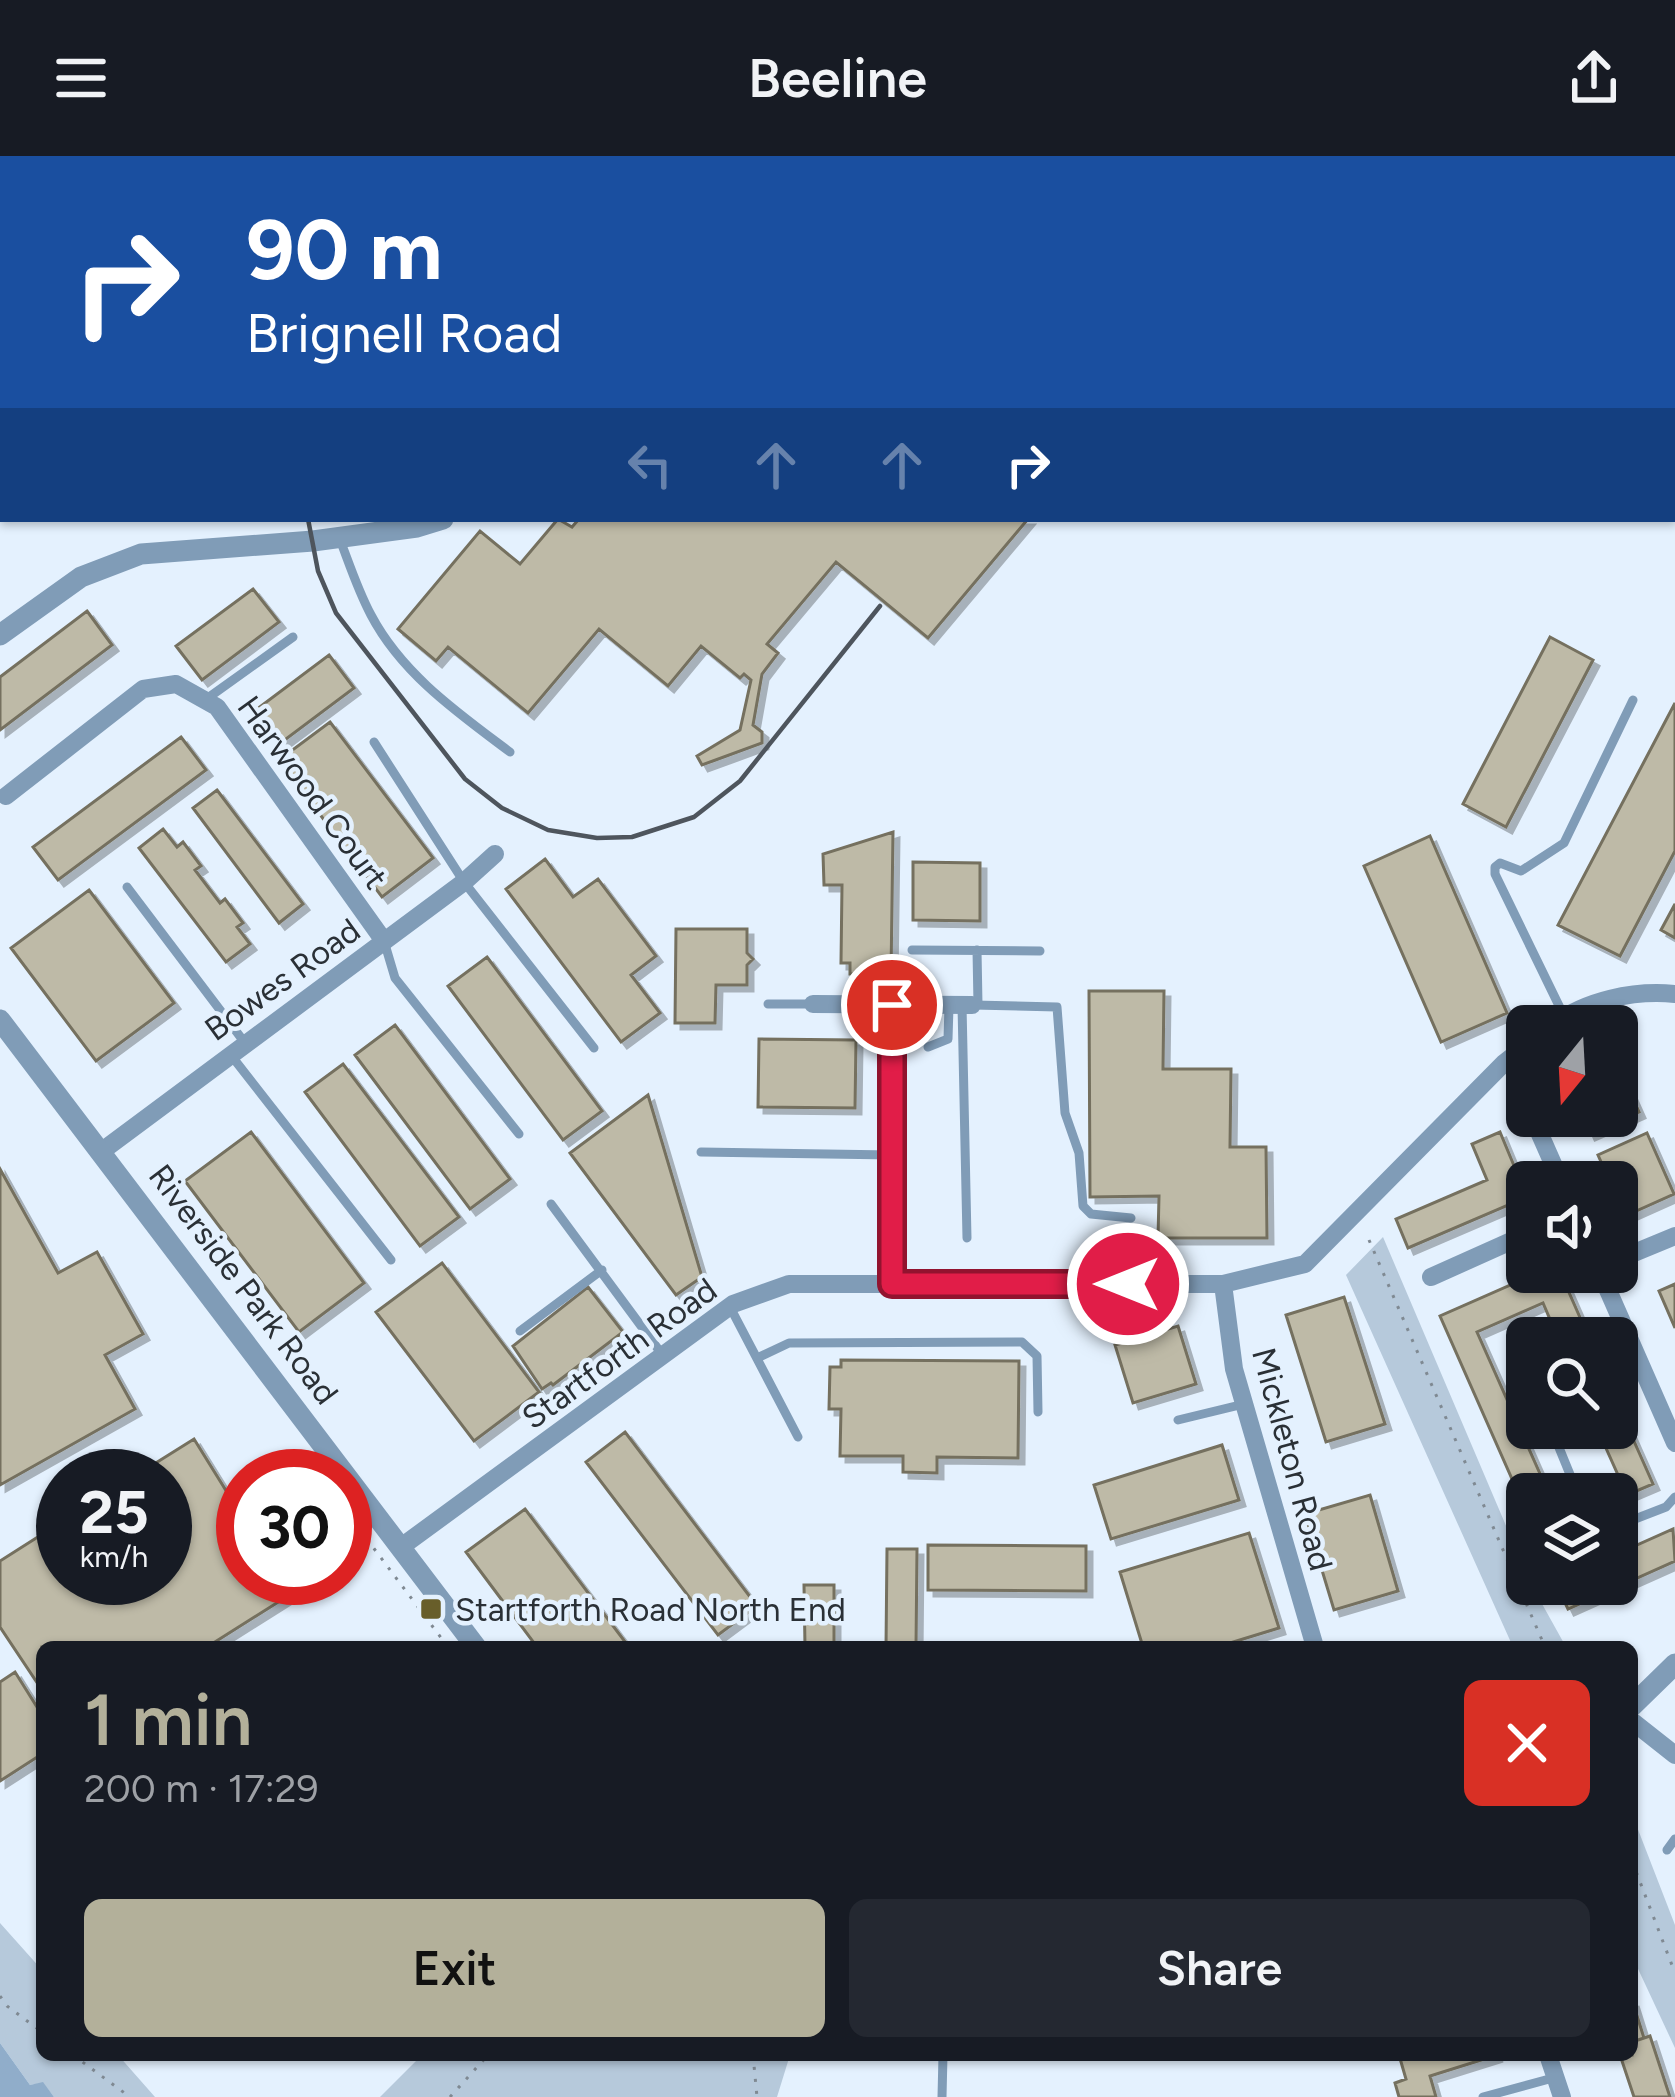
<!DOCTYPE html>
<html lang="en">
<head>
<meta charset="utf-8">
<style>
  :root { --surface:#171b24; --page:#242831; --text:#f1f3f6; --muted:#9ea1a6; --accent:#b3b09a }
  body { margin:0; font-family:Figtree,sans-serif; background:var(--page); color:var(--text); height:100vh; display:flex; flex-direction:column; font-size:45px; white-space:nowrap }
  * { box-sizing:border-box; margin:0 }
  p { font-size:39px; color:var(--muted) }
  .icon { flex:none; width:66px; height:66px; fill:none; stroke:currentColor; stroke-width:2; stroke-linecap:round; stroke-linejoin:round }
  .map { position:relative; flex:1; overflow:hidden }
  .sheet { position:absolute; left:36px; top:1485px; width:1602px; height:420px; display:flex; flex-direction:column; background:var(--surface); border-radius:18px; box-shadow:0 3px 9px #0004 }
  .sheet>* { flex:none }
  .hud { position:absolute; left:0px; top:0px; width:1677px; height:366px; box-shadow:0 3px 9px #0004; background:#1a4fa0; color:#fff; overflow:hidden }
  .needle { width:78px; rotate:198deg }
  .tools { position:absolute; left:1506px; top:849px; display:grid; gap:24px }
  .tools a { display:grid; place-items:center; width:132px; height:132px; border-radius:18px; background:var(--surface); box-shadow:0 3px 9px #0004; font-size:60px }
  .speed { position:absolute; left:36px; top:1293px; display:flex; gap:24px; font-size:60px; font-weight:700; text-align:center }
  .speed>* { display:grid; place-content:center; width:156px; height:156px; border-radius:50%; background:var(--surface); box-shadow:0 3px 9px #0004; line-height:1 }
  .speed small { font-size:30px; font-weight:400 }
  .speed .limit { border:18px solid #d22; background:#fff; color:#111 }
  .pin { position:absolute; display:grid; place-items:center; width:102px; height:102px; color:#fff; margin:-51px; border:6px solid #fff; border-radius:50%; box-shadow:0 3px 12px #0007 }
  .me { position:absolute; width:132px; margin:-66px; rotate:270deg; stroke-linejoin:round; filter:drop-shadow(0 0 9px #0008) }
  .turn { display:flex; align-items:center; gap:42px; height:252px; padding:0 48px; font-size:54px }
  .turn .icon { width:156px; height:156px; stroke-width:2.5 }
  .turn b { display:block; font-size:84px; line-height:102px }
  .lanes { display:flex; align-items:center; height:114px; padding:0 48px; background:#0003; justify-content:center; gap:60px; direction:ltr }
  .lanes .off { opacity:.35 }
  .round { display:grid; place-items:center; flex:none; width:126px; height:126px; border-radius:18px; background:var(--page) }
  .summary { display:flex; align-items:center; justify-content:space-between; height:204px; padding:0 48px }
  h1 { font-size:72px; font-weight:600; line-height:90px; color:var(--accent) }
  .cta { display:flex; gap:24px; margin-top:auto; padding:24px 48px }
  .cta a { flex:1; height:138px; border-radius:18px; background:var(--accent); color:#111; font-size:48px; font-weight:600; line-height:138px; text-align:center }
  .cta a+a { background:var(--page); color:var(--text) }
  header { display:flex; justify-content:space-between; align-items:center; height:156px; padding:0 48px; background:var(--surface); font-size:54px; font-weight:600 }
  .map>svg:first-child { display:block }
</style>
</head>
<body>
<header><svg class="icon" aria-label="menu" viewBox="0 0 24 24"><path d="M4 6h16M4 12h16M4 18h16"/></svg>Beeline<svg class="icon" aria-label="share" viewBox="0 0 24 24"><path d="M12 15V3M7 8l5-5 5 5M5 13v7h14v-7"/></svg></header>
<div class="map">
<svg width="1675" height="1941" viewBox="0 0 1675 1941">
  <defs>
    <filter id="shadow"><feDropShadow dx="6" dy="6" stdDeviation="0" flood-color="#0004"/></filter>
  </defs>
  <rect width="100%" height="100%" fill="#e4f1fe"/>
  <!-- green -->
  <path fill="#b6c9db" d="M1383,1081l144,338v9h4l35,63h-53l-167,-372z
    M1632,1658l43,111v123l-43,-92z
    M0,1767l42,47v85h76l37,42h-101l-11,-14 -13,2 -30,-42z
    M422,1899h368l-13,42h-397z"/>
  <!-- water -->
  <path fill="#90adca" d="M0,1887l30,42 13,-3 11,15h-54z"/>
  <!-- building -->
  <path fill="#bebaa7" stroke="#74705e" stroke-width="3" filter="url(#shadow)" d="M198,0h171l-175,3z
    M561,0h84l-1,3z
    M1074,0h80v3h-79z
    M3,141v123l-3,2v-123z
    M558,363l14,8 7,-8h449l-100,119 -92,-76 -69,82 11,9 -16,21 -9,51 9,7v11l-60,22 -5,-9 43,-26 11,-50 -7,-6 -4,4 -39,-32 -33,40 -69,-57 -71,84 -80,-66 -12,14 -38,-32 82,-98 40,33z
    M253,433l26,33 -77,58 -26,-34z
    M87,455l25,34 -112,85v-53z
    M1550,481l43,23 -87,167 -43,-23z
    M329,499l25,33 -76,57 -25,-33z
    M1675,547v148l-55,105 -62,-31z
    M330,566l103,136 -51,39 -103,-137z
    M181,581l25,33 -148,110 -25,-33z
    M217,634l86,114 -24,19 -86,-115z
    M163,673l14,18 6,-5 18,24 -6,4 25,33 5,-4 18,24 -6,4 13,17 -24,18 -87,-114z
    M893,676l-2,142h-41v-11h-9l1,-78h-18l-1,-31z
    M1430,680l77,177 -66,29 -77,-176z
    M545,703l28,38 25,-18 58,77 -25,19 29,38 -39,29 -115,-153z
    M913,706l67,1v58l-67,-1z
    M89,734l85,113 -78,58 -85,-113z
    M1675,748v34l-14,-8z
    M676,773h71v24l6,6 -6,6v20h-31l-1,38h-40z
    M487,801l115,154 -39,29 -115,-154z
    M1089,835h75l-1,78h68l-1,78h36l1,91h-109l1,-42 -69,1z
    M395,869l115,154 -40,30 -115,-154z
    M759,883l97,1 -1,68 -97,-1z
    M1617,907l22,49 -50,22 -8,-18h36z
    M343,908l116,153 -39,29 -115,-154z
    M648,939l54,182 -26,18 -106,-142z
    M251,976l113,151 -65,49 -114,-151z
    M1500,976l27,65 -119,51 -12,-29 91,-39 -15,-36z
    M1647,977l27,61 -49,22 -8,-19v-15h-7l-12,-27z
    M0,1013l58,104 39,-21 46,82 -38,21 30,54 -135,76z
    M442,1107l97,129 -65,49 -98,-129z
    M1540,1116h20l29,66h-31l-15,-35 -66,29 72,162h-22v19l-87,-197z
    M1675,1128v44l-16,-37z
    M588,1131l35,45 -70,53 -2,-2 -9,6 -29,-43z
    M1344,1141l41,127 -59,18 -40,-127z
    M1178,1170l18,58 -63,19 -18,-58z
    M841,1204l178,1 -1,97 -81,-1v16l-34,-1v-16h-63l1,-47h-12l1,-42h11z
    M1617,1247l36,81 -26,11 -30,-67h20z
    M625,1276l132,174 -39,29 -132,-173z
    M194,1283l49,79v60h38l10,16 -84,53h-165v43l-42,-63v-66l63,-40v57h102v-102h-30z
    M1222,1289l17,55 -128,39 -17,-54z
    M1370,1339l28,96 -64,19 -29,-96z
    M525,1353l104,138h-92l-71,-95z
    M1673,1373l2,32 -107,48 -12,-25h61v-30z
    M1249,1377l30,95 -62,19h-74l-23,-75z
    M928,1389l158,1v45l-158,-1z
    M887,1393h30l-1,98h-30z
    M804,1429h30v62h-29z
    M15,1516l27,43v39l-42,27v-99z
    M1632,1844l12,38 -12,4z
    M1650,1880l20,61h-36l-14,-42h12v-13z
    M1399,1899h98l-67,21 6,21h-37l-4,-14 11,-4z"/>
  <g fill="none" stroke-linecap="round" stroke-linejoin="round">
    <!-- path -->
    <path stroke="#7f8992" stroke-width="3" stroke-dasharray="3 9" stroke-linecap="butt" d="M106,3l5,-3
      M1413,3l1,-3
      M0,74l3,-3
      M1369,1084l176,407
      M345,1354l103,137
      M1512,1412l15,-6
      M1632,1705l43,112
      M0,1840l7,10 35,26
      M73,1899l57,42
      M753,1899l4,42
      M450,1941l38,-42"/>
    <!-- service -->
    <path stroke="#809cb7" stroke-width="9" d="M503,0l2,3
      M683,3l2,-3
      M1674,32l1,-1
      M1674,49l1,1
      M1674,130l1,-1
      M1674,283l1,1
      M339,381c10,26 19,54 32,78 31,59 87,98 139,137
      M205,544l88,-63
      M374,586l90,140 130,166
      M127,731l118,156
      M384,785l11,37 124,156
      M912,794l128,1
      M977,794l1,55
      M768,848h45
      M962,849l5,233
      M973,849l84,2 8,106 14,40 4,53 8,8 40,4
      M1564,860l-69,-142v-7l5,-4 21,8 43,-28 69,-143
      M928,891l20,-8 1,-33
      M230,898l161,206
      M701,996l191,3
      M551,1048l113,153
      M730,1151l68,130
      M520,1175l82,-61
      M1519,1196l8,19
      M757,1202l32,-15 233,-1 15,14 1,56
      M1178,1264l66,-16
      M1551,1272l27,66
      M1617,1370l49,-19 9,-10
      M1667,1694l8,-11
      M942,1941l1,-42
      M1483,1941l70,-19"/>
    <!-- minor -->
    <path stroke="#809cb7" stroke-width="18" d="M6,640l137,-107 33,-5 41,23 167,234
      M813,848l159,1
      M892,849v279
      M1552,870c33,-26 82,-36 123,-32
      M1525,943l2,5
      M1532,960l29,66
      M102,995l362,-269 31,-28
      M1617,1104l58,-24
      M1600,1116l75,171
      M1431,1121l96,-43
      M1223,1128l11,85 81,278
      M401,1391l332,-243 56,-20h434l82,-20 199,-201 23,-18
      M1632,1565l43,34
      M1548,1899l14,42"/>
    <!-- tertiary -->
    <path stroke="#809cb7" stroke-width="21" d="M831,3l3,-3
      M0,479l81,-58 60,-23 172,-13 104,-14 26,-8
      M0,864l476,627
      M1632,1550l43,-42"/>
    <!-- rail -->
    <path stroke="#4e555d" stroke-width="4.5" d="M413,3l3,-3
      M308,363l10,52 18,42 129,166 37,29 46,22 49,8 35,-1 62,-20 46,-36 140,-175"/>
  </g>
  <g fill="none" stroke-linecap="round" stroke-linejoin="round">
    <!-- route casing -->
    <g stroke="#92132f" stroke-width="30">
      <path id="route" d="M892,849v279h236"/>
    </g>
    <!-- route -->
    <use href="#route" stroke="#e11d48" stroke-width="21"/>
  </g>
  <!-- markers -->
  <rect fill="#685e2a" stroke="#e4f1fe" stroke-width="4.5" x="419" y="1441" width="24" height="24" rx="6"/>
  <g text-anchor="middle" stroke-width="9" stroke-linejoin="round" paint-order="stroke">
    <!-- street labels -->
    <g font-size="33" fill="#2a3036" stroke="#e4f1fe">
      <text transform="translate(313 636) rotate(54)" y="12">Harwood Court</text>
      <text transform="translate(282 823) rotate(-36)" y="12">Bowes Road</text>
      <text transform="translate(244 1128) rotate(53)" y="12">Riverside Park Road</text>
      <text transform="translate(619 1197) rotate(-36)" y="12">Startforth Road</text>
      <text transform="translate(1293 1303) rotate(75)" y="12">Mickleton Road</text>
    </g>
    <!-- poi labels -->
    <g font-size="33" fill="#2a3036" stroke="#e4f1fe" text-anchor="start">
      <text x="455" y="1465">Startforth Road North End</text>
    </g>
  </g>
</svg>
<div class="tools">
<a><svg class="needle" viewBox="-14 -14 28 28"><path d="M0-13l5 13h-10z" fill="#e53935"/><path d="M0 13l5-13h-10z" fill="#9ea1a6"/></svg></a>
<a><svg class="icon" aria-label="sound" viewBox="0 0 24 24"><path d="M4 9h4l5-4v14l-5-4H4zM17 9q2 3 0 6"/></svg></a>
<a><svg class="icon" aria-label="search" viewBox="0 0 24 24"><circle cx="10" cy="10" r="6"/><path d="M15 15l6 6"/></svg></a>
<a><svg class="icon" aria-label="layers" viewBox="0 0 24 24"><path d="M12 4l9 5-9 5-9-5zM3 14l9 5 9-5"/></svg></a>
</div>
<div class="speed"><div>25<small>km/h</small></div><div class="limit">30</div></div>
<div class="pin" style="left:892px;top:849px;background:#d93025"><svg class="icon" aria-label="arrive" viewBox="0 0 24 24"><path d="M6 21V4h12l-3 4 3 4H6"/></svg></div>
<svg class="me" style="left:1128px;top:1128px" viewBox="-20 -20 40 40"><circle r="17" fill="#e11d48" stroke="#fff" stroke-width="3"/><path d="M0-11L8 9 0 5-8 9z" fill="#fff"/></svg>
<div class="hud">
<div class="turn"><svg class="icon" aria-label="right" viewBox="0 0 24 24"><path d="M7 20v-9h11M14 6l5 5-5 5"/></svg><div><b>90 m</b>Brignell Road</div></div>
<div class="lanes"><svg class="icon off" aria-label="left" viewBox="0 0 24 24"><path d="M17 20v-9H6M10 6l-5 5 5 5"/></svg><svg class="icon off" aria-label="ahead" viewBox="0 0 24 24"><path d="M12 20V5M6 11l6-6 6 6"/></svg><svg class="icon off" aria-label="ahead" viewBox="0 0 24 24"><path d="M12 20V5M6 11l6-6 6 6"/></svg><svg class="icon" aria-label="right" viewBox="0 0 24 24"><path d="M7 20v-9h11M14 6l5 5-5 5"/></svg></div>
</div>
<section class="sheet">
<div class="summary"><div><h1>1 min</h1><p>200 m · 17:29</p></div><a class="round" style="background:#d93025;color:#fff"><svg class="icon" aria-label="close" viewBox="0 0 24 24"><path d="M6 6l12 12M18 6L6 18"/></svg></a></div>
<div class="cta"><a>Exit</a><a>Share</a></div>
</section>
</div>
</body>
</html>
